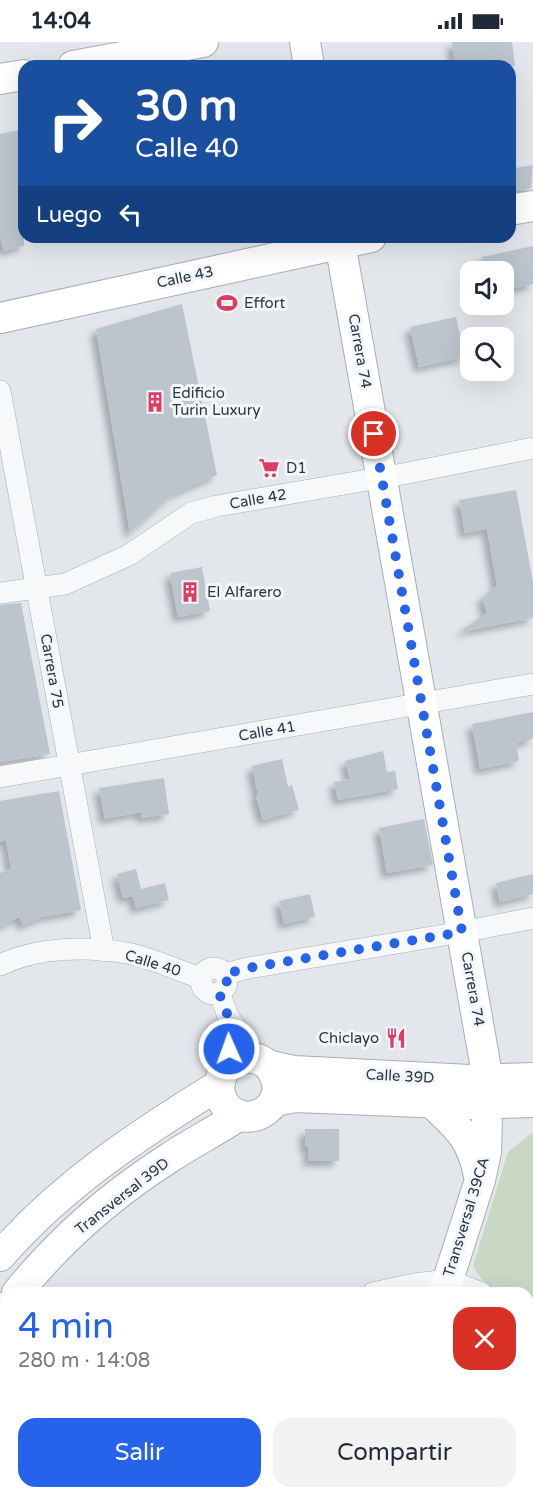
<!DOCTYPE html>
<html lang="es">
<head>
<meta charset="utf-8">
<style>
  :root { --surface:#fff; --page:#f2f2f3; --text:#1f2937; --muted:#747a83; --accent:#2563eb }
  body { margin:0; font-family:"Varela Round",sans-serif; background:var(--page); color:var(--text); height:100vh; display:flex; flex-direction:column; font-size:22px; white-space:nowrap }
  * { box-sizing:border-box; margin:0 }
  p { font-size:20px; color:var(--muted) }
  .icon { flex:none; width:33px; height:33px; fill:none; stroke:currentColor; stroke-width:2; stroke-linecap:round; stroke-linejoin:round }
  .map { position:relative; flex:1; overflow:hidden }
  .details { position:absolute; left:0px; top:1245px; width:534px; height:212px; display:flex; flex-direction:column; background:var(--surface); border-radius:18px 18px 0 0; box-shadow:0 6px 24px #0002 }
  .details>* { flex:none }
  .top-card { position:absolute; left:18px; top:18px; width:498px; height:183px; border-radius:18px; box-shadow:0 6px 24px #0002; background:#1a4fa0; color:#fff; overflow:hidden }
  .buttons { position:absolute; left:460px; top:219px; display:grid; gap:12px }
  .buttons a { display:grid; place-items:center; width:54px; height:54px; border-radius:12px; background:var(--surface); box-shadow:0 6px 24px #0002; font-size:30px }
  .pin { position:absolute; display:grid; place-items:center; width:51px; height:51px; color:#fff; margin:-26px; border:3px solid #fff; border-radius:50%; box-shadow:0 2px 6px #0007 }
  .me { position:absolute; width:66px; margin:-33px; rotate:358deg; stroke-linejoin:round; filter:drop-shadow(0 0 4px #0008) }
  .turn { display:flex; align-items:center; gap:21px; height:126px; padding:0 18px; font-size:27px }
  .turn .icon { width:78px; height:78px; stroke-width:2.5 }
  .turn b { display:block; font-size:42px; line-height:51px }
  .then { display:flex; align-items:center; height:57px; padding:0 18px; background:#0003; gap:12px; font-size:22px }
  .round { display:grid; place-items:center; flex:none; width:63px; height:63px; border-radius:18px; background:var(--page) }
  .headline { display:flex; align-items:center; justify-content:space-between; height:102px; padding:0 18px }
  h1 { font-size:36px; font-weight:600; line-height:45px; color:var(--accent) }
  .action { display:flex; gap:12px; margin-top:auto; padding:12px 18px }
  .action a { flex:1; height:69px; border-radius:18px; background:var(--accent); color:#fff; font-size:24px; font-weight:600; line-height:69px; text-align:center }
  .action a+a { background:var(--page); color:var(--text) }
  .status { display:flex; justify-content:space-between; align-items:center; height:42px; padding:0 30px; background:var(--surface); direction:ltr }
  .status svg { height:16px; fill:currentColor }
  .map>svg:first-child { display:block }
</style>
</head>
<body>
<div class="status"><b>14:04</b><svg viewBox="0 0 49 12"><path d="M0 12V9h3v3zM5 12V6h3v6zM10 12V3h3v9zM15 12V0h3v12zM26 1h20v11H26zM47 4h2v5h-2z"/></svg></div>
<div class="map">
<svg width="533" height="1456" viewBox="0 0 533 1456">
  <defs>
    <filter id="shadow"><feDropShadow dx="-5.5" dy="5.5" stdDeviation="3" flood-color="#0004"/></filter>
  </defs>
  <rect width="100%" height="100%" fill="#e3e7ec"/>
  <!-- green -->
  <path fill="#cad7c3" d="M533,1090v180l-5,-3v-16c-28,0 -40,-1 -55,-27l35,-114z"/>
  <!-- building -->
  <path fill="#bcc4cd" filter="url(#shadow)" d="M452,0h60l3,24h-60z
    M24,87v117l-20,5 -4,-15v-102z
    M533,123l-2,23 -21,3v-22z
    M533,204v38l-29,6v-18h-19l-3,-15z
    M182,262l35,171 -44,19 -43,39 -34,-204z
    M456,275l9,40 -46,10 -9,-40z
    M516,448l17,92v36l-74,14 28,-19 -5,-15 15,-12 -10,-57 -22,4 -6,-33z
    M202,525l8,44 -32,6 -8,-44z
    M21,561l29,151 -50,8v-157z
    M533,670v27l-17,4 3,18 -39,8 -8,-45z
    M383,709l4,21 8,-1 3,18 -60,11 -4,-18 16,-3 -5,-18z
    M282,717l6,28 4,-2 7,25 -36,10 -7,-24 2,-1 -6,-29z
    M164,736l5,36 -27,4 -1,-6 -36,7 -6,-31z
    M59,749l22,119 -39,7 -19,8 -4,-8 -19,10v-54l11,-4 -5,-29 -6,2v-41z
    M424,777l9,46 -46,8 -8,-45z
    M136,827l5,20 24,-6 4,17 -33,8 -3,-12 -10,2 -6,-24z
    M533,832v20l-33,8 -4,-19z
    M310,852l5,23 -31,7 -5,-23z
    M305,1087h34v32h-31l1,-14h-4z"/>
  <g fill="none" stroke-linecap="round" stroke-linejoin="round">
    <!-- street casing -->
    <g stroke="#a7aeb7" stroke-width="22">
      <path id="street" d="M0,349l104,560
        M0,551l65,-9 64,-29 62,-42 26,-7 191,-33 125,-25
        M0,735l533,-93
        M0,923c37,-18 87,-19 127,-12 26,5 50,18 75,25
        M201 939a13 13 0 1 1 26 0a13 13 0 1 1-26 0Z
        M225,932l23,-6 214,-36 71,-14
        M219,950l9,24 28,42
        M373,1251l41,-9 34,-4 34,13
        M528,1279l5,4
        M89,1456l4,-6"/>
    </g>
    <!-- secondary casing -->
    <g stroke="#a7aeb7" stroke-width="32">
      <path id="secondary" d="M305,0l4,24
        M73,24l130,-24
        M0,37l24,-4
        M510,168l23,-4
        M339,195l149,843 -2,72 -6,28 -32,100 -8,13
        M0,276l371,-81
        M268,1023c30,35 -19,71 -43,40 -6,-8 -7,-17 -4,-27 4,-14 22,-24 37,-19 5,2 8,5 13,7 7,2 15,3 23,5l176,9 63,-2
        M275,1059l20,-4 177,7 61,-2
        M432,1061c27,25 40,36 47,73
        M0,1214c63,-72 138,-121 219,-171
        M17,1251c42,-52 96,-99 152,-135 23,-15 48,-28 71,-43
        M0,1273l6,-8
        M0,1456h1
        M306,1456l3,-6"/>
    </g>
    <!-- street -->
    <use href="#street" stroke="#f6f8fa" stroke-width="21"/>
    <!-- secondary -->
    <use href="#secondary" stroke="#fff" stroke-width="30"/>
  </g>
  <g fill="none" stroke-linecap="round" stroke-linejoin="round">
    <!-- route -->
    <path stroke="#2563eb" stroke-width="10" stroke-dasharray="0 18" d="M229,1007l-1,-33 -9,-23 8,-10 -2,-9 23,-6 214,-36 -88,-498"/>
  </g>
  <!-- icons -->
  <defs>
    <g id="stadium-bare" transform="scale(1.62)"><path d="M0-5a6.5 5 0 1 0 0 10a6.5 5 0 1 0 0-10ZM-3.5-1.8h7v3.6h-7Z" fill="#dd3d62" stroke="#f3f6f9" stroke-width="2.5" paint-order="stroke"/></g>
    <g id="building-bare" transform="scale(1.62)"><path d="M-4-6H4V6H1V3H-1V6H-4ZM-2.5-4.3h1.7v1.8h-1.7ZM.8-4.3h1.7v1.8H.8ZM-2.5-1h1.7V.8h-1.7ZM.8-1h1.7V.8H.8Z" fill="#dd3d62" stroke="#f3f6f9" stroke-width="2.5" paint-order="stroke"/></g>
    <g id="supermarket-bare" transform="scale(1.62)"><path d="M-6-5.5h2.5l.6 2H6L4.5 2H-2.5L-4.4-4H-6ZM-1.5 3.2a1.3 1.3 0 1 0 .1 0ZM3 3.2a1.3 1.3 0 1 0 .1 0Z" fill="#dd3d62" stroke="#f3f6f9" stroke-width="2.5" paint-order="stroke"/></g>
    <g id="restaurant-bare" transform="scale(1.62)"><path d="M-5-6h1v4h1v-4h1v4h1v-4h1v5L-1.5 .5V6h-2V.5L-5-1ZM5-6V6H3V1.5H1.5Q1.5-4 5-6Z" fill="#dd3d62" stroke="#f3f6f9" stroke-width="2.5" paint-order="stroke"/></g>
  </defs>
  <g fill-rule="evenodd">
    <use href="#stadium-bare" x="227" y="261"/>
    <use href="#building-bare" x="155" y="360"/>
    <use href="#supermarket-bare" x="269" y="426"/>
    <use href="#building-bare" x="190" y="550"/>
    <use href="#restaurant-bare" x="396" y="996"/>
  </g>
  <g text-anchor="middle" stroke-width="6" stroke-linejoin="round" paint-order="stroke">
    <!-- street labels -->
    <g font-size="15" fill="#283647" stroke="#f3f6f9">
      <text transform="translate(185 235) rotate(-12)" y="5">Calle 43</text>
      <text transform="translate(360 309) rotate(80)" y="5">Carrera 74</text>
      <text transform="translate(258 457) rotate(-10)" y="5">Calle 42</text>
      <text transform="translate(52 629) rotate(80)" y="5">Carrera 75</text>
      <text transform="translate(267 689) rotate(-10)" y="5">Calle 41</text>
      <text transform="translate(153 921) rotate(17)" y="5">Calle 40</text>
      <text transform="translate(473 947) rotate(80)" y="5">Carrera 74</text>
      <text transform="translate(400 1034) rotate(3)" y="5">Calle 39D</text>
      <text transform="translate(122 1154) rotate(-38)" y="5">Transversal 39D</text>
      <text transform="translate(466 1175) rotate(-73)" y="5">Transversal 39CA</text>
    </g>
    <!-- poi labels -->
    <g font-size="15" fill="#283647" stroke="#f3f6f9" text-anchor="start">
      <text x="244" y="266">Effort</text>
      <text x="172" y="356">Edificio<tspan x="172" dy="17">Turin Luxury</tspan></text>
      <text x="286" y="431">D1</text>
      <text x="207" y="555">El Alfarero</text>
      <text x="379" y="1001" text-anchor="end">Chiclayo</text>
    </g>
  </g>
</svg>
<div class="buttons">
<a><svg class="icon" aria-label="sound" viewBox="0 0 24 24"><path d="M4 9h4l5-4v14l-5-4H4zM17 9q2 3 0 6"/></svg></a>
<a><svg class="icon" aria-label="search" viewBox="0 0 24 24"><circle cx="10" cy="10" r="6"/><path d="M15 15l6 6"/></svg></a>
</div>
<div class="pin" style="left:374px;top:392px;background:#d93025"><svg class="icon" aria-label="arrive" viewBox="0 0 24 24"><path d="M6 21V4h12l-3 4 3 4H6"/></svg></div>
<svg class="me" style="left:229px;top:1007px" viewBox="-20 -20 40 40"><circle r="17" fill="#2563eb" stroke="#fff" stroke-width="3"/><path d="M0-11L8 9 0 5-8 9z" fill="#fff"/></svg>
<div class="top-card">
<div class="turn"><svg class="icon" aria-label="right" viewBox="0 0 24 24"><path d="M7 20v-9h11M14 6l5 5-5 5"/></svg><div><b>30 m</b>Calle 40</div></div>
<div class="then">Luego<svg class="icon" aria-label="left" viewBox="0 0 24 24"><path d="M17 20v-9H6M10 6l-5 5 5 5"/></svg></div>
</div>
<section class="details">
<div class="headline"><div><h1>4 min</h1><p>280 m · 14:08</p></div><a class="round" style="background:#d93025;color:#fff"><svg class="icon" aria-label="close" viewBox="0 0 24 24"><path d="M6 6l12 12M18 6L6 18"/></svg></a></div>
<div class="action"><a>Salir</a><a>Compartir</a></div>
</section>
</div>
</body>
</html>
